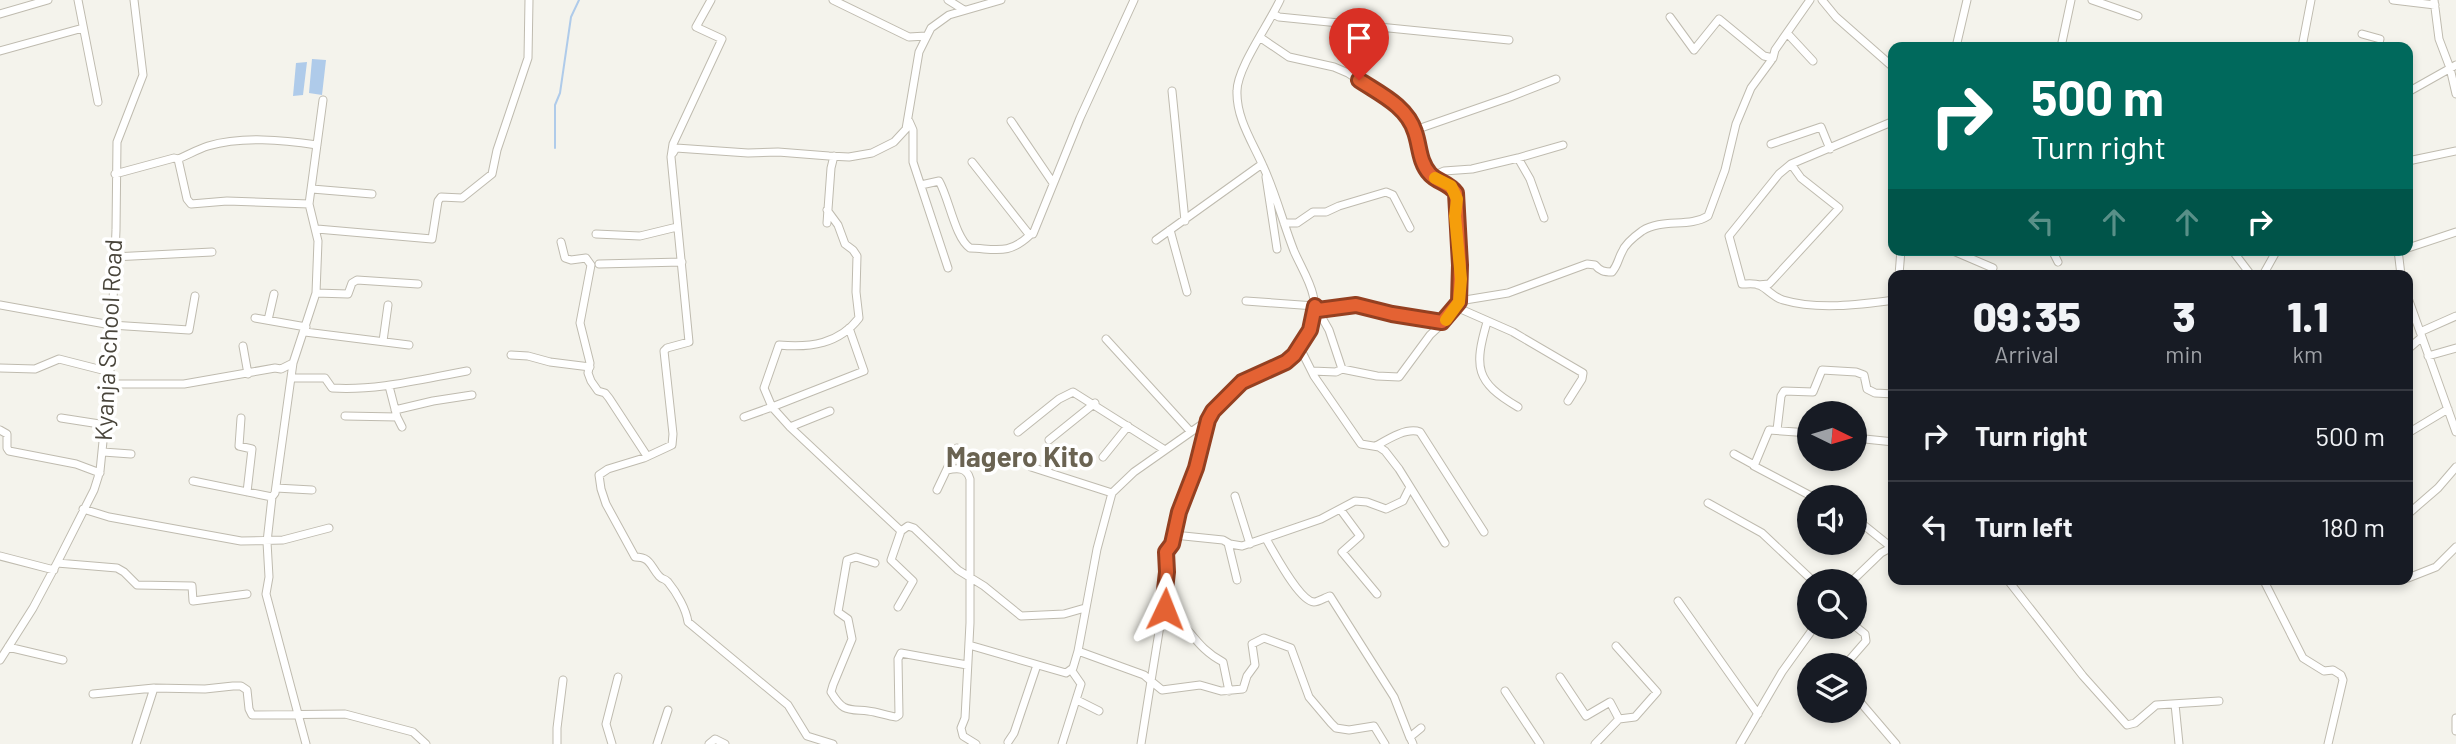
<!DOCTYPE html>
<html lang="en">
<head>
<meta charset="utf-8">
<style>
  :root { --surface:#171b24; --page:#242831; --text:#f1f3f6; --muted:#9ea1a6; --line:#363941 }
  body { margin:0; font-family:Barlow,sans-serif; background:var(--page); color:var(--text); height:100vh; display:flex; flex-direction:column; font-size:26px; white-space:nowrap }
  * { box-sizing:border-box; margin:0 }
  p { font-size:23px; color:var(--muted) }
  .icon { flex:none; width:38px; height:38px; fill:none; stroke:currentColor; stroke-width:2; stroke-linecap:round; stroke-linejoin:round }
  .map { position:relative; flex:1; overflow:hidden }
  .details { position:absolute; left:1888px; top:270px; width:525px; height:315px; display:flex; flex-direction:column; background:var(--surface); border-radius:14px; box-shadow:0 4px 10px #0003 }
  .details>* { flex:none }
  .top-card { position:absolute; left:1888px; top:42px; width:525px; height:214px; border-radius:14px; box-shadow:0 4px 10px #0003; background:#00695c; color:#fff; overflow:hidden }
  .needle { width:46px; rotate:95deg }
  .fabs { position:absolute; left:1797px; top:401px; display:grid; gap:14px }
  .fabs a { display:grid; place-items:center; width:70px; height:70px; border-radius:50%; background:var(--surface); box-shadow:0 4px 10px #0003; font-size:35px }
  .pin { position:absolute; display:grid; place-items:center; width:60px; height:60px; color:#fff; margin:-72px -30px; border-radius:50% 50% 50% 0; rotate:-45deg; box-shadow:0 0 7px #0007 }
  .pin .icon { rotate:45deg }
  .me { position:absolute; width:77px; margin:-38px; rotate:2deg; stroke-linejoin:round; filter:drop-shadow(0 0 5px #0008) }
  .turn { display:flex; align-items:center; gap:24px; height:147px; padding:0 28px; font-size:32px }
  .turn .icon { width:91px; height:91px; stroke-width:2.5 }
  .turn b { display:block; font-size:49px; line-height:60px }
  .lanes { display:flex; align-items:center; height:66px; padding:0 28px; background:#0003; justify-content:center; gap:35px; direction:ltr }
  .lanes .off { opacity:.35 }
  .eta { display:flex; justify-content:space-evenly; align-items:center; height:119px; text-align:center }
  .eta b { font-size:42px; font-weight:800; line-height:49px }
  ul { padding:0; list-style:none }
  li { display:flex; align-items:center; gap:21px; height:91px; padding:0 28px; border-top:2px solid var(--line) }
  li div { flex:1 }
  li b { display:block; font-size:26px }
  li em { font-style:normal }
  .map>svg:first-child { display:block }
</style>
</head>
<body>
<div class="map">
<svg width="2456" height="744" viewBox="0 0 2456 744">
  <rect width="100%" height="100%" fill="#f4f3ec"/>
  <!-- water -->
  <path fill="#afcbea" d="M312,59l14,1 -4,35 -13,-2z
    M307,62l-4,33 -10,1 3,-33z"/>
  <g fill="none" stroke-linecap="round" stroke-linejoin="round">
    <!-- stream -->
    <path stroke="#afcbea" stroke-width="2" d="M555,148v-43l5,-12 11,-76 8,-17"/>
    <!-- minor casing -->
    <g stroke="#bfbbaf" stroke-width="9">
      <path id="minor" d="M78,0l20,102
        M711,0l-15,27 26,12 -49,105 -2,13 18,185 -22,6 -3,3 9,83 -1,11 -28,13 -36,11 -9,6 2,14 5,15 29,53c16,0 15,9 24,19 5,5 4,1 9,6 9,11 18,27 20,40l100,83 19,31 26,8
        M833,0l76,37 17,-1
        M948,0l16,10
        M1822,0l14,17 58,51
        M2092,0l46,16
        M2393,0l42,5
        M2434,0l5,39 11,29 6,26
        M0,14l48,-14
        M1273,14l6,3 230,23
        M1670,17l24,33 25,-31 45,37 9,2
        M1787,33l26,28
        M2362,34l18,5 -2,8
        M1261,38l28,19 45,10 14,6 47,31 10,9 10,17 9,36 7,11 20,9 5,7 4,72 -1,36 49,-8 79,-29 8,1c5,6 9,7 17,7 6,-7 6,-13 10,-20 3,-8 13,-16 20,-21 20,-13 47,-3 66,-15l17,-46 11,-46 15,-36 22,-30 2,-8 35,-50
        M1956,47l11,-47
        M2061,47l10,-47
        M2302,47l9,-47
        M0,51l83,-23
        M1172,91l13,130
        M2408,92l48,-27
        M909,121l4,9v32l35,106
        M1011,121l42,62
        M1894,121l-103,43 -12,10 -50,62 13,48c5,0 13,-1 17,1 9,4 14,12 24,15 34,10 75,5 111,0
        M1415,130l95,-33 46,-18
        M1771,144l50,-17 9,22
        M673,153l3,-5 72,5 30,-1 51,4 20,1 23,-4 22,-11 12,-13 13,-77 12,-24 18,-13 52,-15
        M1518,158l45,-13
        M178,159l9,40 4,5 36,-3 82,3
        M2408,161l48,-10
        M972,162l56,71 5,1 47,-116 54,-118
        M115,174l59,-16 4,1c10,-4 20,-10 30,-13 34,-10 75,-6 109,-1
        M1266,177l11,72
        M1431,177l13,-6 28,-2 46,-11 12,21 14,39
        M921,185l18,-4c10,17 16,57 31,67 27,1 39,7 60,-13
        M312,189l60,5
        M827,223l4,-55 3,-12
        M1284,223h13l16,-11h13l13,-6 47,-14 7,3 17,33
        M317,229l115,10 6,-38 3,-4 21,1 30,-24 5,-24 31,-92 1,-58
        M1170,230l17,62
        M596,234l44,2 37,-9
        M1156,240l106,-76
        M561,242l4,16 6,2 15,-2 5,7 -11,58 10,40 -2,10 3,8 7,10 7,2 4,5 38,58
        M2408,248l48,-16
        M1951,250l42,18
        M2052,250l6,12
        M2232,250l19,25
        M2398,250l3,25
        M113,257l99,-5
        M599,264l83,-2
        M1899,275l2,-25
        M2263,275l14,-25
        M1758,285l11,-1 70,-76 -38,-30 -10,-14
        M316,293l32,1 4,-11 5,-3 61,4
        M2408,298l48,134
        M1246,301l69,5
        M0,305l111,20 78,5 6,-34
        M1456,307l57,25 70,41 -1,6 -14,22
        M1317,309l12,21 13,39
        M1318,310l38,-5 36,9 50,8
        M255,318l51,9
        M268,320l6,-26
        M1487,322c-13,45 -12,60 31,85
        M849,328l15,43 -92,36 18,20 111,104
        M305,332l104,13
        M2420,332l36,-16
        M1106,339l84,92
        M383,341l5,-36
        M243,346l5,28
        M1300,348l14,28 47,68 18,3 6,4 14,18 46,74
        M2408,349l14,-12
        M511,355l17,1 22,6 40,5
        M2428,356l28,-8
        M0,368l35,1 24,-10 51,13
        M1312,371l24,1 6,-3 35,7 22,1 31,-42 16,-15 13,-19
        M291,378h34l7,10c45,3 90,-9 135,-17
        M108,384h76l91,-16 6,1 12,-6 23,-70 2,-52 -9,-37 14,-104
        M389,386l8,31 5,10
        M395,410l38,-9 39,-6
        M345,416l52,1
        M744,417l28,-10 -8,-19 15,-43c31,3 60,-1 80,-27l-3,-26 1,-36 -4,-6 -8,-6 -7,-19 -11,-15
        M61,418l45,7
        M241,418l-2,28 13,3 -5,43
        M1208,421l-12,47 -17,44 -7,32 -7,11 2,17 -4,35c27,18 31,40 60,55l6,29
        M790,427l40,-16
        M0,430l7,4v14l2,3 67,13 24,9
        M1777,430l4,-34 3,-5 29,1 9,-22 34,2 8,3 3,14 8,4 19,1
        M1018,432l41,-33 14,-7 92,58
        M1810,433l-41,-3 -15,36 59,31
        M2408,433l40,-24
        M1855,438l39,4
        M1049,440l46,-37
        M1376,446c12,-7 31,-19 44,-14l64,100
        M103,452l28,2
        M1734,454l20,11
        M1103,457l25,-31
        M1031,467l81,26
        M947,470c10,-2 20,-3 23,9v144l-5,95 -4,10 2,8 13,8
        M193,481l79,16 3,-4 18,-130
        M276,488l36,2
        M937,490l20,-42
        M1235,496l15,48
        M272,497l-5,45 2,35 -3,17 40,150
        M1708,503l54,30 51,48
        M83,509l26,8 132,24 42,-1 46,-12
        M1340,509l20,27 -18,16 35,42
        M2408,514l30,-26 18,-21
        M1855,518l36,29
        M1174,535l49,5 7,4 12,2 79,-27 34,-18 12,1 19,7 17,-8 7,-14
        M1266,539c8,13 33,62 48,63 4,0 12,-5 16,-6l64,101 16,41
        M1228,543l9,37
        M0,556l54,14
        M57,563l60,5 7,4 13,13 55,1 1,15 54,-7
        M875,563l-19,-6 -9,3 -9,52 10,7 4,20 -19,46 -2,7c12,20 16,17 37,19 10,1 19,5 28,6l3,-2 -1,-56 3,-6 66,12
        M2408,578l28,-11 20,-20
        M2007,579l76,97 44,49 8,-2 21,-18 63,-4
        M2263,579l40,79 21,13 9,-1 8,5 2,5 -15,64
        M1852,581l29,-28 13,-7
        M1678,601l80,113
        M898,607l15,-26 -22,-21 10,-29 7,-5 6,2 44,42 26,16 37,30 43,-2 21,-6
        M1163,607l-12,74 11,9 38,-5 21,6 22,-2 4,-13 8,-11 -3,-21 12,-6 27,10 18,49 22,26 5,5 13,2 25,-4 11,18
        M969,645l97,28 7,-5 5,-17
        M8,647l55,13
        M0,660l33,-52 24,-45 37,-73 6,-19 10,-99 6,-142 1,-88 26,-67 -9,-75
        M1845,665l21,-24 -1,-7 -10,-8
        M1560,677l26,39 24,-14 9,17
        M1505,691l35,53
        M93,694l61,-6
        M1855,696l41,48
        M1077,700l22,11
        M2175,704l4,40
        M2456,718v13
        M1008,742l6,-9 23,-68
        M136,744l18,-56 51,1 28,-3h8l6,4 2,19 3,6 93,-1 68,18 13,12
        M557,744v-16l6,-48
        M612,744l-6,-20 12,-47
        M657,744l11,-34
        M709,744l6,-5 10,5
        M1062,744l19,-60 -9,-13
        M1141,744l10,-63 -7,-6 -66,-24 19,-102 15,-56 22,-21 74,-52c9,-15 24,-33 40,-42 30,-17 49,-13 63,-51 4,-10 5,-22 2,-32 -3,-14 -13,-30 -19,-44 -11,-28 -18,-57 -31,-85 -10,-23 -27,-48 -26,-75 0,-23 32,-67 43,-91
        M1413,744l-3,-7 11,-9
        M1595,744l24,-25 16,-2 22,-25 -41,-46
        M1740,744l42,-72 33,-46"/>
    </g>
    <!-- minor -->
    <use href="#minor" stroke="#fff" stroke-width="7"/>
  </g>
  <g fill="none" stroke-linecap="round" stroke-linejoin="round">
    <!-- route casing -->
    <g stroke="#944021" stroke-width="18">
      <path id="route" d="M1165,609l-2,-2 4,-35 -1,-20 6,-8 7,-32 17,-44 12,-48 5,-9 29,-29 44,-20 8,-7 16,-25 5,-24 3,4 38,-5 36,9 50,8 17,-20 1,-37 -4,-72c-7,-10 -19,-11 -26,-19 -11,-12 -10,-28 -15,-42 -8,-26 -35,-38 -56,-52"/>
    </g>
    <!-- route -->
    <use href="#route" stroke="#e46233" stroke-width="12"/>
    <!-- slow -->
    <path stroke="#f59e0b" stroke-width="12" d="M1435,178l16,8 6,13 -2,17 6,63 -2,23 -13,18"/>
  </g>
  <g text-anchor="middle" stroke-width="7" stroke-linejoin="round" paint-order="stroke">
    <!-- street labels -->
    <g font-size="24" fill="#48443a" stroke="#fff">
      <text transform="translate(109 340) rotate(-87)" y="8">Kyanja School Road</text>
    </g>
    <!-- quarter labels -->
    <g font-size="28" font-weight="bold" fill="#6a6352" stroke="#fff">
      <text x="1020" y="467">Magero Kito</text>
    </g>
  </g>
</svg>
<div class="fabs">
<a><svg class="needle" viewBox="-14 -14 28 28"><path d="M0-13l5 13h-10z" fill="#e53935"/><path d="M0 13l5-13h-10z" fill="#9ea1a6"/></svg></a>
<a><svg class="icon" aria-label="sound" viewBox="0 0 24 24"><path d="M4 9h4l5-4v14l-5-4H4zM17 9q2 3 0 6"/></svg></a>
<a><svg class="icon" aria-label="search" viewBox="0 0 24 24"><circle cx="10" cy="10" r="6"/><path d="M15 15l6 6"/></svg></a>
<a><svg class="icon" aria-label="layers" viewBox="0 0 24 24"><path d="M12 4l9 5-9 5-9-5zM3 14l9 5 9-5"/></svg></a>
</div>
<div class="pin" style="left:1359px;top:80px;background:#d93025"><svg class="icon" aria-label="arrive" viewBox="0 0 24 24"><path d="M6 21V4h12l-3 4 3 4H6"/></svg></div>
<svg class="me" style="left:1165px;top:609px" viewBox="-20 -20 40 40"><path d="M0-17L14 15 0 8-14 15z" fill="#e46233" stroke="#fff" stroke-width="4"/></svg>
<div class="top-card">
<div class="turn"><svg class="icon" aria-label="right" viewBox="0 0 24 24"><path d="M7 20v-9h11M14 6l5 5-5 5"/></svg><div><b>500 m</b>Turn right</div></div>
<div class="lanes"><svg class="icon off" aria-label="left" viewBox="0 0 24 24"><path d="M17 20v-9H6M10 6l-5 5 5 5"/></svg><svg class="icon off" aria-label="ahead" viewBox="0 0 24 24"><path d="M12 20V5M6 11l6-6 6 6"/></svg><svg class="icon off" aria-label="ahead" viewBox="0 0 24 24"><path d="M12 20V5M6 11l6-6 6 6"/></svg><svg class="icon" aria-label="right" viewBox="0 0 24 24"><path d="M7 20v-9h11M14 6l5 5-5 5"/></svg></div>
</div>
<section class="details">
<div class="eta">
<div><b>09:35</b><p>Arrival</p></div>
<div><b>3</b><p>min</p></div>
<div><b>1.1</b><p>km</p></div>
</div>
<ul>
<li><svg class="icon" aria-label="right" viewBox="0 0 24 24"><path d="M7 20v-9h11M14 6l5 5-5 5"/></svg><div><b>Turn right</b></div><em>500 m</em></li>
<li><svg class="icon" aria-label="left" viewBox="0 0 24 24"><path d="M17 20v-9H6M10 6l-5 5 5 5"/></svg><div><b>Turn left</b></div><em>180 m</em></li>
</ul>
</section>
</div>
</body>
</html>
